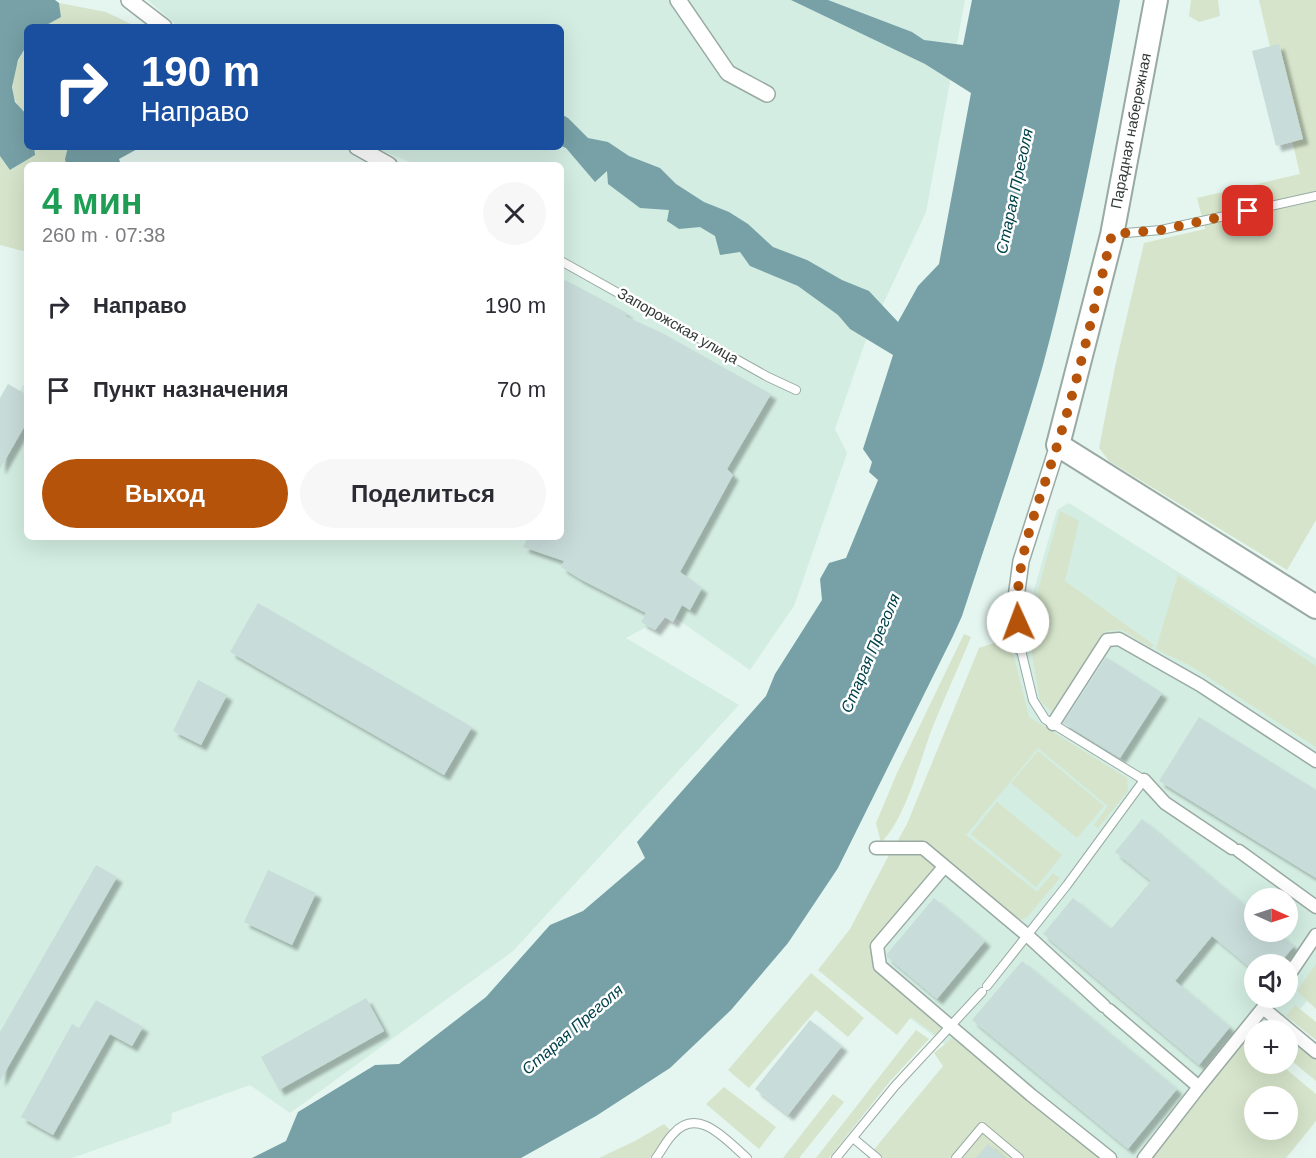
<!DOCTYPE html>
<html lang="ru">
<head>
<meta charset="utf-8">
<style>
  :root { --surface:#fff; --page:#f7f7f7; --text:#2b2b33; --muted:#7c7c81; --accent:#b45309 }
  body { margin:0; font-family:Helvetica,sans-serif; background:var(--page); color:var(--text); height:100vh; display:flex; flex-direction:column; font-size:22px; white-space:nowrap }
  * { box-sizing:border-box; margin:0 }
  p { font-size:20px; color:var(--muted) }
  .icon { flex:none; width:33px; height:33px; fill:none; stroke:currentColor; stroke-width:2; stroke-linecap:round; stroke-linejoin:round }
  .map { position:relative; flex:1; overflow:hidden }
  .details { position:absolute; left:24px; top:162px; width:540px; height:378px; display:flex; flex-direction:column; background:var(--surface); border-radius:9px; box-shadow:0 6px 24px #0002 }
  .details>* { flex:none }
  .guide { position:absolute; left:24px; top:24px; width:540px; height:126px; border-radius:9px; box-shadow:0 6px 24px #0002; background:#1a4fa0; color:#fff; overflow:hidden }
  .needle { width:39px; rotate:93deg }
  .tools { position:absolute; left:1244px; top:888px; display:grid; gap:12px }
  .tools a { display:grid; place-items:center; width:54px; height:54px; border-radius:50%; background:var(--surface); box-shadow:0 6px 24px #0002; font-size:30px }
  .pin { position:absolute; display:grid; place-items:center; width:51px; height:51px; color:#fff; margin:-26px; border-radius:12px; box-shadow:0 3px 9px #0006 }
  .me { position:absolute; width:66px; margin:-33px; rotate:358deg; stroke-linejoin:round; filter:drop-shadow(0 0 4px #0008) }
  .turn { display:flex; align-items:center; gap:21px; height:126px; padding:0 18px; font-size:27px }
  .turn .icon { width:78px; height:78px; stroke-width:2.5 }
  .turn b { display:block; font-size:42px; line-height:51px }
  .round { display:grid; place-items:center; flex:none; width:63px; height:63px; border-radius:32px; background:var(--page) }
  .head { display:flex; align-items:center; justify-content:space-between; height:102px; padding:0 18px }
  h1 { font-size:36px; font-weight:700; line-height:45px; color:#1e9e55 }
  .action { display:flex; gap:12px; margin-top:auto; padding:12px 18px }
  .action a { flex:1; height:69px; border-radius:36px; background:var(--accent); color:#fff; font-size:24px; font-weight:700; line-height:69px; text-align:center }
  .action a+a { background:var(--page); color:var(--text) }
  ul { padding:0; list-style:none }
  li { display:flex; align-items:center; gap:18px; height:84px; padding:0 18px }
  li div { flex:1 }
  li b { display:block; font-size:22px }
  li em { font-style:normal }
  .map>svg:first-child { display:block }
</style>
</head>
<body>
<div class="map">
<svg width="1316" height="1158" viewBox="0 0 1316 1158">
  <defs>
    <filter id="shadow"><feDropShadow dx="5.5" dy="5.5" stdDeviation="1.5" flood-color="#0004"/></filter>
  </defs>
  <rect width="100%" height="100%" fill="#e4f6ef"/>
  <!-- built -->
  <path fill="#d3ede2" fill-rule="evenodd" d="M148,0h817l-39,212 -62,133 -29,84 12,24 -53,153 -44,64 -80,-56 -44,24 113,67 -226,246 -223,162 -40,-28 -78,28 -1,10 -99,35h-72v-733l23,-40 4,2v150h534v-372h-143l-46,-18h189v-120h-383z
    M1069,503l247,156v331l-33,40h-29v34l-78,94h-93l-132,-109 -118,-88 37,-49 55,-99 78,-159 17,-8 16,-32 -2,-24 23,-80zM1254,898h33v34h-33zM1254,964h33v34h-33z"/>
  <!-- green -->
  <path fill="#d5e4ca" fill-rule="evenodd" d="M1191,0h27l2,16 -21,6 -10,-6z
    M1259,0h57v520l-29,50 -178,-109 -10,-13 16,-81 29,-124 61,-14 -8,-31 103,-24z
    M59,3l47,9 31,15h-94l18,-10z
    M27,45v70c-24,-20 -14,-47 0,-70z
    M34,147h34l-3,12 1,6h-39v87l-27,-7v-89l11,14 23,-15z
    M1060,511l19,10 -14,60 89,64 -3,3 -29,-18 -16,1 -53,81 -13,-11 -11,-65 10,-20 -1,-26z
    M1178,575l138,91v81l-125,-81 -35,-17z
    M964,634l7,3c-12,30 -26,59 -38,89 -14,36 -26,90 -52,117l-5,-20 21,-50z
    M1009,638l20,79 98,61 1,13 -30,37 -4,-3 14,-19 -70,-58 -72,87 71,57 16,-19 7,5 -33,39 -9,4 -91,-77c-11,-4 -19,-1 -30,-2l10,-18 72,-176z
    M1038,751l66,55 -27,32 -66,-55z
    M997,802l65,53 -26,32 -65,-53z
    M922,853l11,10 1,5 -61,77 2,22 70,58 -8,11 -26,-19 -14,18 -79,-65 32,-41 39,-74z
    M1316,964v45l-19,-18z
    M811,973l53,45 -16,19 -32,-27 -67,78 -21,-18z
    M1295,1005l21,17v18l-30,-24z
    M916,1030l13,9 -38,41 -62,78h-13z
    M954,1035l149,123h-236l76,-92 -9,-13 14,-11z
    M1287,1035l29,24v22l-29,-24z
    M1249,1036l5,5v23h26l36,30v27l-30,37h-136l44,-59zM1254,1096h33v34h-33z
    M724,1087l52,40 -17,22 -53,-45z
    M833,1094l11,8 -45,56h-16z
    M664,1124l6,6 -20,28h-51l36,-17z"/>
  <!-- water -->
  <path fill="#77a1a7" d="M0,0h55l4,3 2,14 -18,10h-16v18l-9,15 -6,27 3,15 12,13v32h7l1,8 -25,15 -10,-14z
    M791,0h37l84,32 12,8 39,5 9,-45h148c-21,122 -45,245 -77,365 -24,84 -54,167 -81,251l-9,20 -115,232 -50,75 -57,67 -61,58 -74,48 -75,42h-269l34,-17 12,-29 77,-47 24,-1 87,-67 64,-72 33,-14 62,-53 -8,-16 129,-146 9,-22 47,-74 -2,-21 9,-16 17,-5 32,-78 -9,-8 3,-10 -9,-13 30,-94 -43,-26 -12,-14 -40,-29 -48,-20 -10,-14 -20,3 -5,-19 -15,-9 -21,2 -12,-8 2,-11 -29,-2 -32,-24 -1,-13 -12,11 -29,-34 -5,-2v-32l7,4 20,20 20,4 21,14 31,12 16,16 28,18 25,10 19,12 25,23 34,13 35,20 27,11 29,31 20,-36 21,-22 32,-171 -46,-29z
    M68,147h73l-22,12 2,6h-55l-1,-6z"/>
  <!-- building -->
  <path fill="#c8dcda" filter="url(#shadow)" d="M1279,44l24,95 -27,7 -24,-95z
    M565,280l62,33 -2,3 37,17 109,61 -44,75 6,6 -53,97 22,16 -12,22 -8,-5 -9,17 -8,-5 -10,13 -14,-8 5,-9 -66,-34 -19,-12 3,-6 -41,-14 5,-10h33v-250z
    M8,384l19,11v27l-27,47v-71z
    M258,603l214,124 -28,48 -214,-123z
    M1106,657l56,36 -42,65 -57,-35z
    M198,680l29,15 -26,50 -28,-14z
    M1199,717l117,73v88l-157,-97z
    M1142,819l112,94v19h23l17,14 -15,18h-25v7l-42,-35 -37,45 55,46 -31,38 -156,-131 30,-36 38,31 40,-48 -36,-29z
    M96,865l21,12 -117,204v-49z
    M268,870l48,23 -24,52 -48,-23z
    M934,898l51,43 -48,58 -50,-42v-3z
    M1022,961l155,128 -49,60 -156,-129z
    M366,998l18,33 -105,59 -18,-33z
    M96,1000l47,27 -11,19 -22,-12 -57,101 -32,-18 51,-93 7,4z
    M810,1020l32,26 -54,69 -33,-26z
    M988,1144l16,14h-28z"/>
  <g fill="none" stroke-linecap="round" stroke-linejoin="round">
    <!-- service casing -->
    <g stroke="#99aaa3" stroke-width="10">
      <path id="service" d="M1114,234l47,-4 155,-34
        M561,261l207,116 28,13
        M987,986l80,-101 77,-105 -99,-61 -12,-19 -13,-54
        M853,1138l24,20
        M656,1158c6,-8 10,-17 17,-24 25,-29 54,7 74,24
        M836,1158l59,-72 87,-94
        M956,1158l26,-31 37,31"/>
    </g>
    <!-- pedestrian casing -->
    <g stroke="#99aaa3" stroke-width="15">
      <path id="pedestrian" d="M1053,724l54,-84 12,-1 81,46 116,76
        M1144,780l21,23 67,45
        M876,848h47l105,88 76,70
        M1239,851l77,56
        M944,867l-67,79 3,20 151,129 79,63
        M1287,978l29,-43
        M1263,1008l53,44
        M1109,1010l90,77 -55,71
        M1199,1087l72,-89"/>
    </g>
    <!-- minor casing -->
    <g stroke="#99aaa3" stroke-width="18">
      <path id="minor" d="M129,0l35,27
        M678,0l50,73 39,21
        M357,147l32,18
        M1020,646l-4,-48 5,-37 37,-116"/>
    </g>
    <!-- secondary casing -->
    <g stroke="#99aaa3" stroke-width="26">
      <path id="secondary" d="M1156,0l-44,235 -54,210 258,162"/>
    </g>
    <!-- service -->
    <use href="#service" stroke="#fff" stroke-width="8"/>
    <!-- pedestrian -->
    <use href="#pedestrian" stroke="#fff" stroke-width="12"/>
    <!-- minor -->
    <use href="#minor" stroke="#fff" stroke-width="15"/>
    <!-- secondary -->
    <use href="#secondary" stroke="#fff" stroke-width="22"/>
  </g>
  <g fill="none" stroke-linecap="round" stroke-linejoin="round">
    <!-- route -->
    <path stroke="#b45309" stroke-width="10" stroke-dasharray="0 18" d="M1018,622c-5,-61 21,-118 39,-176 22,-69 38,-141 55,-212l49,-4 87,-19"/>
  </g>
  <g text-anchor="middle" stroke-width="5" stroke-linejoin="round" paint-order="stroke">
    <!-- street labels -->
    <g font-size="15" fill="#323937" stroke="#fff">
      <text transform="translate(1131 131) rotate(-79)" y="5">Парадная набережная</text>
      <text transform="translate(678 326) rotate(30)" y="5">Запорожская улица</text>
    </g>
    <!-- water labels -->
    <g font-size="16" font-style="italic" fill="#00424a" stroke="#fff">
      <text transform="translate(1014 191) rotate(-78)" y="6">Старая Преголя</text>
      <text transform="translate(870 653) rotate(-67)" y="6">Старая Преголя</text>
      <text transform="translate(572 1029) rotate(-41)" y="6">Старая Преголя</text>
    </g>
  </g>
</svg>
<div class="tools">
<a><svg class="needle" viewBox="-14 -14 28 28"><path d="M0-13l5 13h-10z" fill="#e53935"/><path d="M0 13l5-13h-10z" fill="#7c7c81"/></svg></a>
<a><svg class="icon" aria-label="sound" viewBox="0 0 24 24"><path d="M4 9h4l5-4v14l-5-4H4zM17 9q2 3 0 6"/></svg></a>
<a>+</a>
<a>−</a>
</div>
<div class="pin" style="left:1248px;top:211px;background:#d93025"><svg class="icon" aria-label="arrive" viewBox="0 0 24 24"><path d="M6 21V4h12l-3 4 3 4H6"/></svg></div>
<svg class="me" style="left:1018px;top:622px" viewBox="-20 -20 40 40"><circle r="19" fill="#fff"/><path d="M0-13L10 11 0 6-10 11z" fill="#b45309"/></svg>
<div class="guide">
<div class="turn"><svg class="icon" aria-label="right" viewBox="0 0 24 24"><path d="M7 20v-9h11M14 6l5 5-5 5"/></svg><div><b>190 m</b>Направо</div></div>
</div>
<section class="details">
<div class="head"><div><h1>4 мин</h1><p>260 m · 07:38</p></div><a class="round"><svg class="icon" aria-label="close" viewBox="0 0 24 24"><path d="M6 6l12 12M18 6L6 18"/></svg></a></div>
<ul>
<li><svg class="icon" aria-label="right" viewBox="0 0 24 24"><path d="M7 20v-9h11M14 6l5 5-5 5"/></svg><div><b>Направо</b></div><em>190 m</em></li>
<li><svg class="icon" aria-label="arrive" viewBox="0 0 24 24"><path d="M6 21V4h12l-3 4 3 4H6"/></svg><div><b>Пункт назначения</b></div><em>70 m</em></li>
</ul>
<div class="action"><a>Выход</a><a>Поделиться</a></div>
</section>
</div>
</body>
</html>
